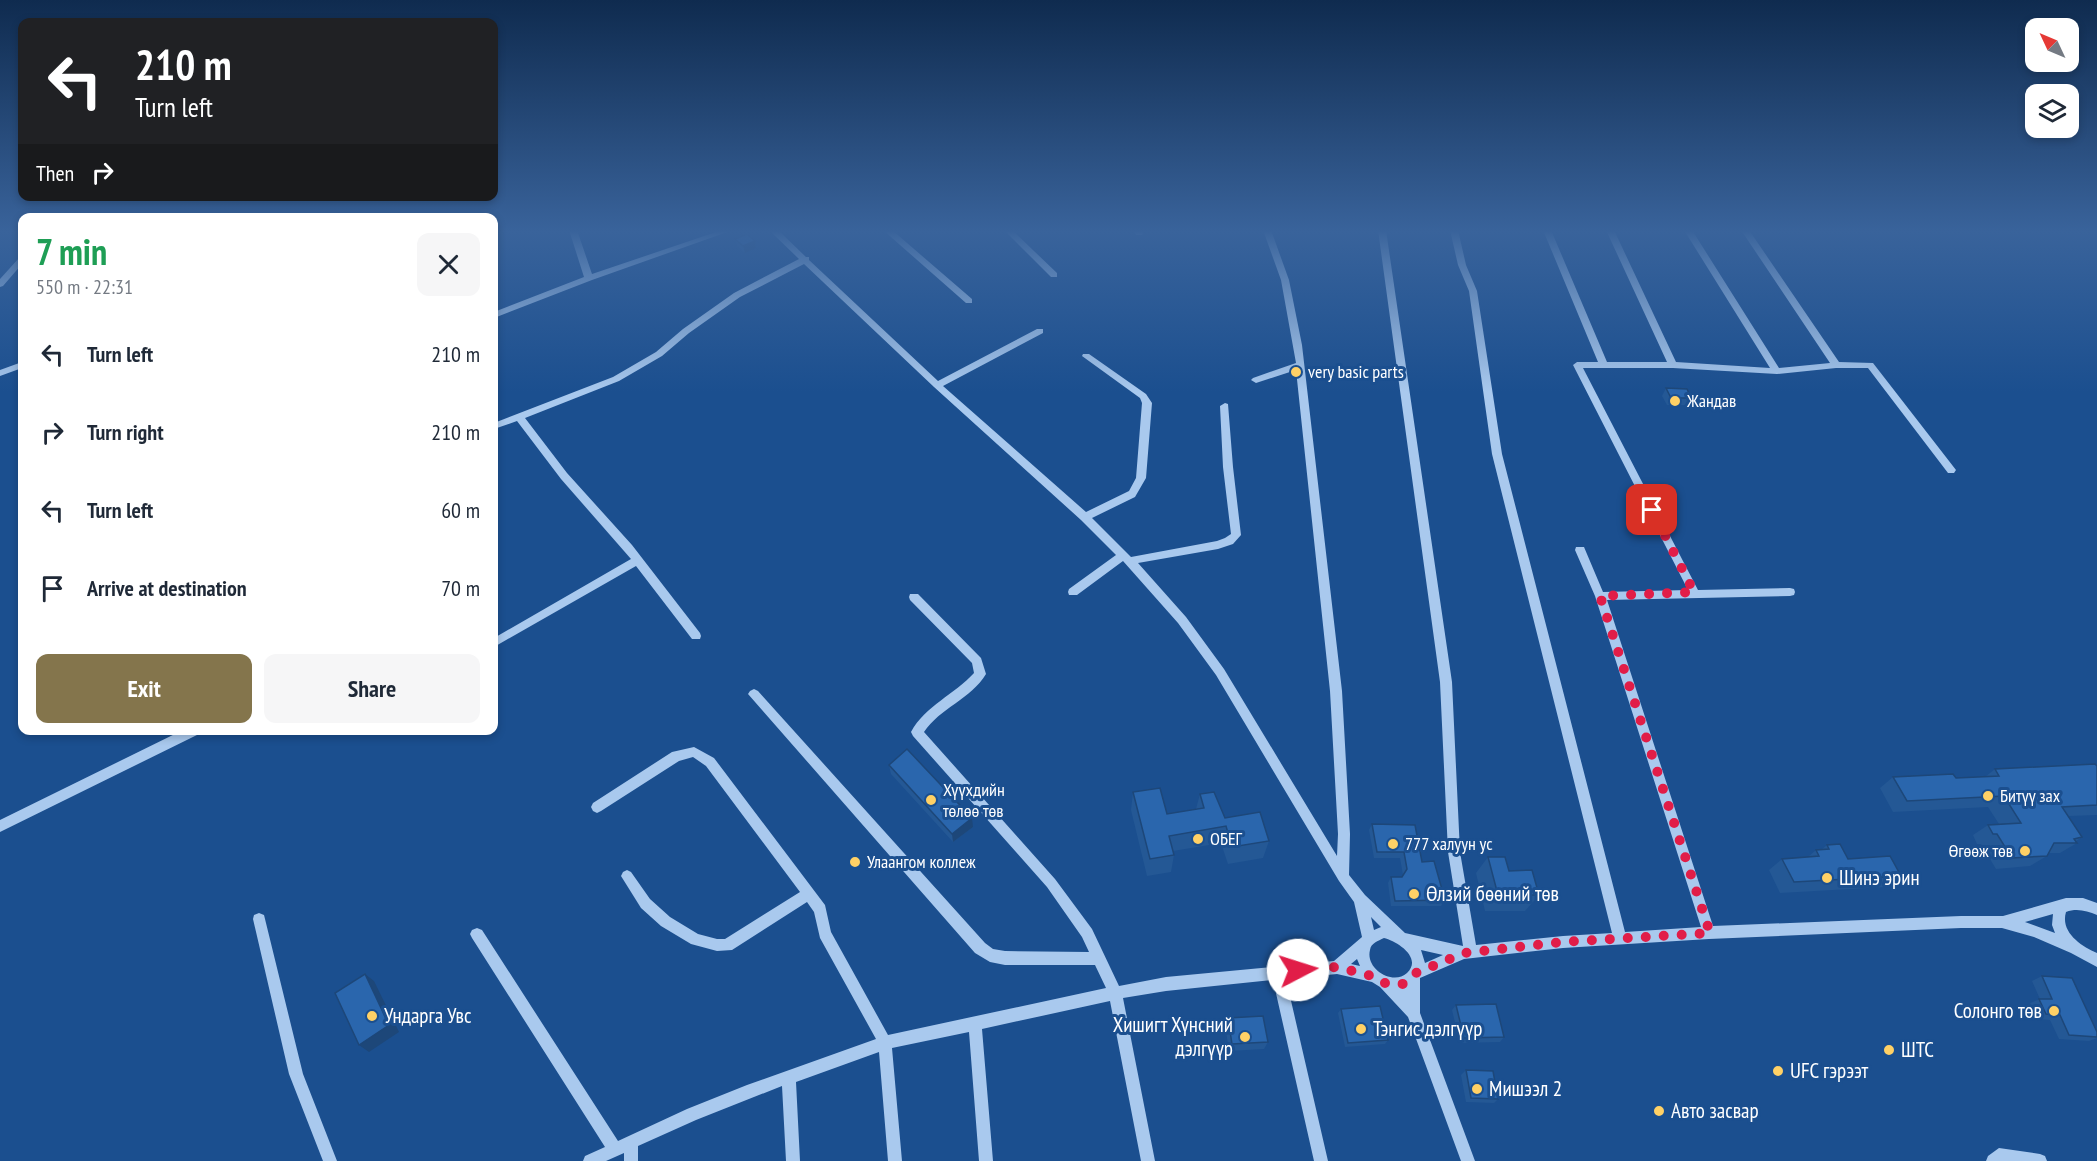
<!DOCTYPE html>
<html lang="en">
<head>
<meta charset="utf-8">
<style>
  :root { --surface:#fff; --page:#f6f6f7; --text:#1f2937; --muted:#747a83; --accent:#84754c }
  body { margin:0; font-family:"PT Sans Narrow",sans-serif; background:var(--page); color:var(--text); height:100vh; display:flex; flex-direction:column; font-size:22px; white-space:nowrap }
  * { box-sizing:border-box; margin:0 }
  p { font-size:20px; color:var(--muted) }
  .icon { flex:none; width:33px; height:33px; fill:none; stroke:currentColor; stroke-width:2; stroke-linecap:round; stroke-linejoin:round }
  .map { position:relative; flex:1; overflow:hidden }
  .drawer { position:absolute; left:18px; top:213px; width:480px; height:522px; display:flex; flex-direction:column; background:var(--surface); border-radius:12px; box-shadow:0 3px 9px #0003 }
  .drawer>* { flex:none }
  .top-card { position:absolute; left:18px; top:18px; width:480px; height:183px; border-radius:12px; box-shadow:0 3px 9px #0003; background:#202124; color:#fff; overflow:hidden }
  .needle { width:39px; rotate:314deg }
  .tools { position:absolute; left:2025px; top:18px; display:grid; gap:12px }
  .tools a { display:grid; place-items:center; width:54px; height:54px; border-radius:12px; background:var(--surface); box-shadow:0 3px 9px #0003; font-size:30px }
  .pin { position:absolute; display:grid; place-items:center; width:51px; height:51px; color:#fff; margin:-26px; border-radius:12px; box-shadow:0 3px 9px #0006 }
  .me { position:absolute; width:66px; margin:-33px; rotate:85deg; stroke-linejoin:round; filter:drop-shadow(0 0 4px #0008) }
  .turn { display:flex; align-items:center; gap:21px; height:126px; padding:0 18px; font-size:27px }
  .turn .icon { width:78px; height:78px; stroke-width:2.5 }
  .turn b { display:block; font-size:42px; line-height:51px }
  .then { display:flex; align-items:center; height:57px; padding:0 18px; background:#0003; gap:12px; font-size:22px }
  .round { display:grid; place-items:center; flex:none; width:63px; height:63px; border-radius:12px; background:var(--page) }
  .summary { display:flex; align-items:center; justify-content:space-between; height:102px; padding:0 18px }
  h1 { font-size:36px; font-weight:600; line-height:45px; color:#1e9e55 }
  .cta { display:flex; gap:12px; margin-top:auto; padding:12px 18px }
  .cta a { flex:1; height:69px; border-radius:12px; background:var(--accent); color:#fff; font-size:24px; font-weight:600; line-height:69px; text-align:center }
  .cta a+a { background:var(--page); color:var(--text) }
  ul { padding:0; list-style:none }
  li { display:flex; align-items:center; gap:18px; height:78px; padding:0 18px }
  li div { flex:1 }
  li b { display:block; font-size:22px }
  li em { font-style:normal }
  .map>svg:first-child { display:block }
</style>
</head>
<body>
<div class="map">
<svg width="2097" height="1161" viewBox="0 0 2097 1161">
  <rect width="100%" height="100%" fill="#1b4f8f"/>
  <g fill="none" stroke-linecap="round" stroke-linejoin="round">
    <!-- minor -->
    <path fill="#a9c9ee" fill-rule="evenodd" d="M569,230h8l15,44 130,-44h11l-141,50 -98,38v-6l90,-35z
      M769,230h9l28,27h3v3l129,121 99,-52h6v4l-100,53 143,126 43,-21 7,-13 6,-75 -2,-5 -58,-42 1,-2h6l57,40 6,9 -6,75 -11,19 -43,21 39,39 86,-16 8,-3 6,-4 -8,-67 -3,-61 5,-3 3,1 5,63 8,68 -8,9 -15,5 -80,14 48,54 38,52 113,187 1,-22 -8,-143 -34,-321 -40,13 -5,-3 2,-2 43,-15 -15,-83 -18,-50h8l18,50 13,65 40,346 8,143 -1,41 16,20 40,38 58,13 -15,-94 -8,-170 -62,-452h8l66,452 8,170 16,93 87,-9 49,-3 -120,-479 -23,-163 -11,-26 -8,-35h8l8,35 11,26 25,163 123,478 76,-5 -106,-331 -20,-46 1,-3h8l19,45 85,-2 -115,-225 4,-3h21l-55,-132h8l56,132h60l-61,-132h8l62,132 94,6 -86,-138h8l87,138 51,-5 -89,-133h8l90,132 34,1 83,107 -2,3h-6l-80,-105h-32l-59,6 -104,-6h-90l115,222 92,-2 4,1 1,3 -1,3 -4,1 -183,4 106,326 248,-10h42l63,-18h17l14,5v12c-10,-4 -20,-7 -31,-3 -6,20 15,34 31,41v14l-26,-14 -37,-16 -32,-9h-41l-252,11 -146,9 -99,11 -44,19v35l55,148h-14l-53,-144 -28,-30 -8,-5 -35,-8 -51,5 42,182h-14l-41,-181 -107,11 -43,7 32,163h-14l-31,-160 -128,28 11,132h-14l-10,-129 -77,16 10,113h-14l-9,-109 -83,30 4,79h-14l-4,-75 -86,34 -58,26v15h-14v-8l-18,8h-23l2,-5 20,-9 -133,-209 -2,-4 2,-4 5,-2 5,2 136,211 69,-32 60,-24 129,-46 -56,-101 -6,-26 -7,-10 -75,48 -15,1 -26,-7 -30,-18 -20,-18 -20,-32 2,-4 4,-2 4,2 19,27 20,18 28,17 19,5h8l75,-47 -94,-126 -13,-9 -14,4 -78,50 -4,2 -4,-2 -2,-4 2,-4 79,-51 22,-5 20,11 111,147 6,27 57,103 218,-47 -11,-23h-90l-15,-3 -15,-9 -227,-259 2,-3 4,-2 4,2 227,252 8,6 12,2 84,1 -7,-15 -35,-50 -134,-151 -2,-4c14,-26 44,-38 63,-59l-2,-10 -62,-63 -1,-3 1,-3h8l63,64 5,16c-15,25 -46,34 -62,58l131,147 37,50 27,57 47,-9 168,-16 28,-24 -8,-35 -15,-21 -123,-206 -38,-52 -55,-62 -46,34h-8l-1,-3 1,-3 47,-34 -35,-35 -147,-133 -130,-123 -64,33 -51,36 -27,23 -43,25 -94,37 42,55 65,72 68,88 1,3 -1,3h-8l-56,-73 -142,81v-9l137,-79 -70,-80 -44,-58 -23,8v-6l119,-46 43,-25 27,-23 51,-36 65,-34zM2053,914l-1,11 3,8 -30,-11zM1371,917l10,10 -7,3zM1384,938c13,3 39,20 23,35 -14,13 -42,-4 -37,-23 1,-7 8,-9 14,-12zM1421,950l22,5 -18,8zM1357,959l3,7 -9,-2z
      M883,230h9l80,69v4h-6z
      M1004,230h8l45,43v4h-6z
      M1134,230h8l1,3 -1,2h-6z
      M19,258h3v6l-19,22 -3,1v-8z
      M22,362v6l-22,8v-6z
      M183,730h18l-2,4 -199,98v-12z
      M259,913l5,2 1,4 38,155 34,87h-14l-34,-87 -36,-155 1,-4z
      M1999,1148l41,6 5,2 2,5h-61l2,-5z"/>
  </g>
  <!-- wall -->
  <path fill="#245895" d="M735,239l20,2 1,7 -11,5 -8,-7z
    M1666,388l25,10 -4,7h-20l-5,-9z
    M889,765l84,62 -20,15 -62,-68z
    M2097,766v49l-29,1 14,21 -6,4 1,2 -17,10h-12l-1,3 -17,10 -34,3 -15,-25h-4l-4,-9 15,-10 11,-1 -11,-17 -95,5 -13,-24 13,-11 63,1 29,-1 10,-8z
    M1133,792l34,22 29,-5 4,-15 25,24 44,23 -6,17 -35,6 -7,-21 -48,8 1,4 -3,17 -24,4 -16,-66z
    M1372,824l50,38 23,38 -4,6h-50l-3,-23 3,-6h11l1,-2 -3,-17h-26l-5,-28z
    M1827,845l21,14 53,17 -15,11 -106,6 -11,-23 13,-11 26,-2 8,-7h5z
    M1488,857l21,14 30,24 -14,16h-40l-9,-38z
    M2042,976l55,56v6l-8,3 -30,-2 -9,-19 -13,-1 -7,-16 10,-4 -8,-18z
    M1456,1005l48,32 -4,5 -40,1 -8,-33z
    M1341,1009l47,31 -3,4 -40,3 -7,-34z
    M1228,1018l40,24 -4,7 -35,2 -4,-26z
    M1466,1070l32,29 -4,4 -28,-1 -5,-27z"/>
  <!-- shaded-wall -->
  <path fill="#1d4779" d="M755,241l1,7 -11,5 -2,-7z
    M972,818l1,9 -20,15 -1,-8z
    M365,974l9,7 25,51 -30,20 -10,-7z"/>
  <!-- building -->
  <path fill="#2a66ad" stroke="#1d4779" stroke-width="1.5" d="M747,234l8,7 -12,5 -8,-7z
    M1666,388l21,1 4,9h-20z
    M907,749l65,69 -20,16 -63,-69z
    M2095,764l2,2v39l-35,2 20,30 -8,2 3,4h-23l-7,13 -35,2 -15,-24h-4l-5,-9 33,-2 -17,-27 -97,5 -14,-24 60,-3 3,4 43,-2 -4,-7z
    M1160,788l7,26 37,-6 -4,-14 14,-2 11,26 35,-6 9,29 -37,6 -6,-21 -57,10 5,19 -24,4 -17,-67z
    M1372,824l43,1 7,37 12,-1 11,39 -50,1 -4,-24h11l5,-8 -3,-17h-27z
    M1840,844l8,15 42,-3 11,20 -107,6 -12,-23 37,-3 -3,-6 13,-1 -2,-4z
    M1488,857h17l4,14 23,-1 7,25h-41z
    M365,974l24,51 -30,20 -24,-52z
    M2042,976l30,2 25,54v5l-28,-2 -9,-20 -14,-1 -7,-15h13z
    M1496,1004l8,33 -40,1 -8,-33z
    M1380,1006l8,34 -40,3 -7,-34z
    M1263,1016l5,26 -36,2 -4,-26z
    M1466,1070l27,1 5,28 -27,-1z"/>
  <!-- sky -->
  <linearGradient id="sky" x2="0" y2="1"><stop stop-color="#0f2b4f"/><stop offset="0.59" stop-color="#39639b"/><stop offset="1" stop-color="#39639b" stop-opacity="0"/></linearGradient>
  <rect width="2097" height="392" fill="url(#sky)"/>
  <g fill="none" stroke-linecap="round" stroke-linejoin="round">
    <!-- route -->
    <path stroke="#e11d48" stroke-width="10" stroke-dasharray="0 18" d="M1298,970l39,-3 35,9 13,7 15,2 7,-3 9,-9 48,-20 99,-11 147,-9 -110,-337 94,-4 -42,-82"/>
  </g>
  <!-- markers -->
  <g fill="#ffd166" stroke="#1b4f8f" stroke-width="2">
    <circle cx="1296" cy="372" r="6"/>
    <circle cx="1675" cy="401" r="6"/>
    <circle cx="1988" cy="796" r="6"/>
    <circle cx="931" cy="800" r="6"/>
    <circle cx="1198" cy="839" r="6"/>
    <circle cx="1393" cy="844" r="6"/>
    <circle cx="2025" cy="851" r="6"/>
    <circle cx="855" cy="862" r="6"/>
    <circle cx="1827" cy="878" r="6"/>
    <circle cx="1414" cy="894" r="6"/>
    <circle cx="2054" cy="1011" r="6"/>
    <circle cx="372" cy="1016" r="6"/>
    <circle cx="1361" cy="1029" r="6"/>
    <circle cx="1245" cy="1037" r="6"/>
    <circle cx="1889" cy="1050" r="6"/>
    <circle cx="1778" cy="1071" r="6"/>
    <circle cx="1477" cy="1089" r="6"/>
    <circle cx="1659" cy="1111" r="6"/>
  </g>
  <g text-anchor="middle" stroke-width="6" stroke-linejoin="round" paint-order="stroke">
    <!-- poi labels -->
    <g font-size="18" fill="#fff" stroke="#1b4f8f" text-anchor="start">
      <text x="1308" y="378">very basic parts</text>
      <text x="1687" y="407">Жандав</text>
      <text x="943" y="796">Хүүхдийн<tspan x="943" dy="21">төлөө төв</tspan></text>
      <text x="2000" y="802">Битүү зах</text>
      <text x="1210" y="845">ОБЕГ</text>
      <text x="1405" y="850">777 халуун ус</text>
      <text x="2013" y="857" text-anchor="end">Өгөөж төв</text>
      <text x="867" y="868">Улаангом коллеж</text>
    </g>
    <!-- near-poi labels -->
    <g font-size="21" fill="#fff" stroke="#1b4f8f" text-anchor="start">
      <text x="1839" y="885">Шинэ эрин</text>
      <text x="1426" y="901">Өлзий бөөний төв</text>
      <text x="2042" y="1018" text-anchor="end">Солонго төв</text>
      <text x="384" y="1023">Ундарга Увс</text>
      <text x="1233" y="1032" text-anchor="end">Хишигт Хүнсний<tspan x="1233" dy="24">дэлгүүр</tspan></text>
      <text x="1373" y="1036">Тэнгис дэлгүүр</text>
      <text x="1901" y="1057">ШТС</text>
      <text x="1790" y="1078">UFC гэрээт</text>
      <text x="1489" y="1096">Мишээл 2</text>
      <text x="1671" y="1118">Авто засвар</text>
    </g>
  </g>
</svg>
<div class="tools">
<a><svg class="needle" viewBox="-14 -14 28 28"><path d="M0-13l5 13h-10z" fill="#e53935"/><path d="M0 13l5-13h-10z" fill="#747a83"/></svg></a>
<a><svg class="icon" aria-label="layers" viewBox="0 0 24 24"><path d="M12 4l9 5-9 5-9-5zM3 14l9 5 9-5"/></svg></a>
</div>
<div class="pin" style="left:1652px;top:510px;background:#d93025"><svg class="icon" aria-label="arrive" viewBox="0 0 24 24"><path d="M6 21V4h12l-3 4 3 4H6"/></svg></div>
<svg class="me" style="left:1298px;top:970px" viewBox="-20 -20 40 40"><circle r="19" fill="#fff"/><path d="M0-13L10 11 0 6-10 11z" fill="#e11d48"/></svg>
<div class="top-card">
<div class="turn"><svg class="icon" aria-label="left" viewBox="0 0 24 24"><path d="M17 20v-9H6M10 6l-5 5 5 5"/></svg><div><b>210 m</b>Turn left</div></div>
<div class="then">Then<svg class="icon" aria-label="right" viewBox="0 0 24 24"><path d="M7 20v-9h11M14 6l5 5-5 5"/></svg></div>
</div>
<section class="drawer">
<div class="summary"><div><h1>7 min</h1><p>550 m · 22:31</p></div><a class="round"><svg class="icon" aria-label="close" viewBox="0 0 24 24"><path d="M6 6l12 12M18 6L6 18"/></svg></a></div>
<ul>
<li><svg class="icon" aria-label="left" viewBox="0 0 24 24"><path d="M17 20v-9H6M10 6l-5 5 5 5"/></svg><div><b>Turn left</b></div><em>210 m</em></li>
<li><svg class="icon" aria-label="right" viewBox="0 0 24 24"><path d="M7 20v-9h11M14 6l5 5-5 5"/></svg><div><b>Turn right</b></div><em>210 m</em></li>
<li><svg class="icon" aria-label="left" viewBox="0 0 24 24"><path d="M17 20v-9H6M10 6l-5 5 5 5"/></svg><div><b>Turn left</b></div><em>60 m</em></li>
<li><svg class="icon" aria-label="arrive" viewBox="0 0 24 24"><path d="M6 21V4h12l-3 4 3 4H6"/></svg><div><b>Arrive at destination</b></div><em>70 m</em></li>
</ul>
<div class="cta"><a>Exit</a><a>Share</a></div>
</section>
</div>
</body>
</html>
